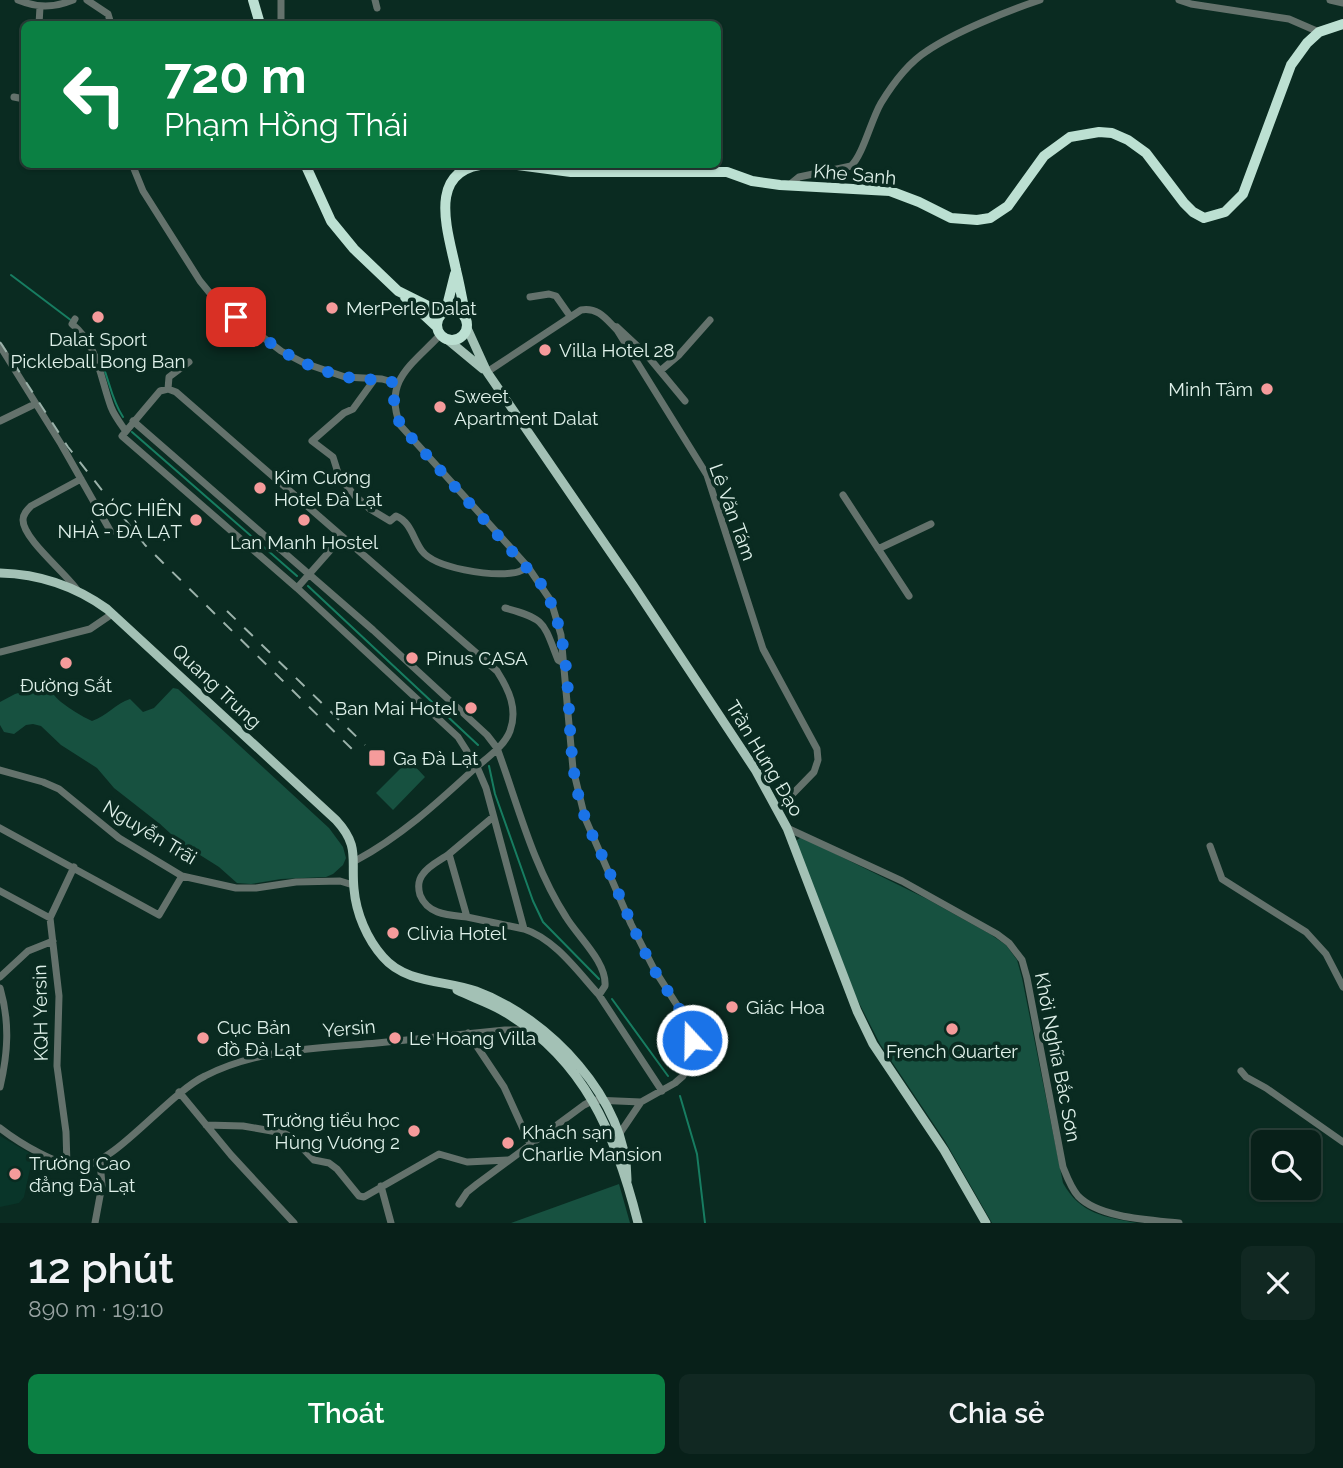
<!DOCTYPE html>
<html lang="vi">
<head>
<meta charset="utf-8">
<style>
  :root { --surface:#082019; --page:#112822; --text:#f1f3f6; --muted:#98a3a2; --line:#293e38; --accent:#0b8043 }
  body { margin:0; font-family:Raleway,sans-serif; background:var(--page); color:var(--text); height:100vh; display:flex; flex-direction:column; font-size:26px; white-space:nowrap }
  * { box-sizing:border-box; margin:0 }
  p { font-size:23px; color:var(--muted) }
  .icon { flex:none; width:38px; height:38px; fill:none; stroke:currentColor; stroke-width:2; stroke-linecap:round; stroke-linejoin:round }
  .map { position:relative; height:1223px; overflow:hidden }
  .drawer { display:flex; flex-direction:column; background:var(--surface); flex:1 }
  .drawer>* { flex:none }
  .banner { position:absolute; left:21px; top:21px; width:700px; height:147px; border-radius:10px; box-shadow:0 2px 5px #0004,0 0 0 2px var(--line); background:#0b8043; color:#fff; overflow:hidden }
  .tools { position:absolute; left:1251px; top:1130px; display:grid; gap:14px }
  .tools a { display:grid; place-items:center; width:70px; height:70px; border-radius:10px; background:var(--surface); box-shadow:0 2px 5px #0004,0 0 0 2px var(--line); font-size:35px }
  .pin { position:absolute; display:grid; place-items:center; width:60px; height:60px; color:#fff; margin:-30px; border-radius:14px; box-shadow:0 4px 10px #0006 }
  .me { position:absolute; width:77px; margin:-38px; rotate:339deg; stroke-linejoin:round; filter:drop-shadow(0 0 5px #0008) }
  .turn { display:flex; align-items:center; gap:24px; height:147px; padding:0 28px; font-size:32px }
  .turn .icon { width:91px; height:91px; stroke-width:2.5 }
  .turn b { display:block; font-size:49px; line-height:60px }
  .round { display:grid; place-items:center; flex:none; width:74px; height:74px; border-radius:10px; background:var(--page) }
  .overview { display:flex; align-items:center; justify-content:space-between; height:119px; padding:0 28px }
  h1 { font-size:42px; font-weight:600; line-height:52px }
  .button { display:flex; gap:14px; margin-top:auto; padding:14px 28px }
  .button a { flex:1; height:80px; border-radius:10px; background:var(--accent); color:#fff; font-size:28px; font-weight:600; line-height:80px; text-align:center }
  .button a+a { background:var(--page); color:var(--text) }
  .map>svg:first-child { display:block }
</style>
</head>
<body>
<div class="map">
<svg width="1343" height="1223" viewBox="0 0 1343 1223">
  <rect width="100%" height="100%" fill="#0a2b21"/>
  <!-- built -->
  <path fill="#093529" d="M0,1136l33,19 -9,42 -5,6 -19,4z"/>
  <!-- green -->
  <path fill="#175140" d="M42,686c8,3 12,10 19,16 9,7 20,14 31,19 15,-5 24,-18 38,-22l13,13 11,-4 19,-20 5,1 151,139 14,19 3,11 -3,7 -10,9 -7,3 -45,2 -30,5 -14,-1 -18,-16 -38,-24 -21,-19 -46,-36 -17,-20 -36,-23 -20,-19 -8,-2 -7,1 -12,9 -10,-2 -4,-7v-23l15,-8z
    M409,760l16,17 -32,33 -17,-17z
    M801,837l126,62 63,35 16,11 11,15 5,18 41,205c17,31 42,34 74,40h-145l-47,-82 -65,-97 -24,-47 -60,-156z
    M619,1184l11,39h-119z"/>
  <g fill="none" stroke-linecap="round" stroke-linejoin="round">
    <!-- stream -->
    <path stroke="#177d61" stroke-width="2" d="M11,275l61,46
      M98,355c11,20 12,43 25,62
      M132,432l165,144
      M308,586l170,159
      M489,766l6,28 38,107 10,21 56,57
      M612,999l56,77
      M680,1096l17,58 8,69"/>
    <!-- minor -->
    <path stroke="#64726c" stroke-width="7" d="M18,0c20,8 35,8 55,0
      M87,0l21,14 3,10
      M281,0v24
      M375,0l2,8
      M1179,0l12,4 98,15 30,13
      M1330,0l13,3
      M39,24l1,-17
      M14,97l10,2
      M132,164l11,27 57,90 18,22 63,48 23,12 41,14 37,2 14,4
      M788,186l11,-9 52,-11c12,-11 20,-46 30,-63 11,-18 27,-40 46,-52 28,-19 80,-40 113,-51
      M530,297l19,-3 7,2 14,20
      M75,319l-3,5c26,21 28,53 39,83 3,8 9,16 14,23
      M617,327l29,27 39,47
      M440,335c-28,30 -57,45 -40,90l128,142 23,34 10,34 12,134 12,49 46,106 23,45 35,55 3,16 -1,17 -8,19 -8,7 -34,19 -47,-2 -10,5 -107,79 -10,8 -8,12
      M0,346l61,98 50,88
      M660,371l19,-16 31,-35
      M487,372l94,-62c17,-3 25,9 36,20l90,145 56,174 54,100 1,11 -4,12 -36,37
      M374,380l-21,29 -9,4 -32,28 21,16 6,19 15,19 16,14 20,12 6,-5c15,6 17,23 26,35 14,18 69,25 90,22 6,0 11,-3 16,-6
      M168,389l1,-12 20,-15
      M0,421l35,-17
      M133,421l240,209 114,105 10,13c21,57 36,118 69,169 12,20 41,45 39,69l-6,9 63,96
      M843,495l66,101
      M878,549l53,-25
      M297,588l45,-51
      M78,591c-12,-18 -55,-52 -55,-71 0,-6 4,-10 8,-14l50,-27
      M505,608c41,11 38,14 53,52l6,3
      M0,652l90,-23 22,-15
      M0,770l43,12 16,7 60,49 63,38 54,12h20l40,-6 44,-1 13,4
      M493,817l-44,37 18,63 57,12
      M0,828l159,87 23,-39
      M787,828l115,53 95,53 12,9 13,17 5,18 36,189c4,10 8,21 15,29 21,22 72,24 101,27
      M1210,846l12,33 84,53 20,22 17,33
      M449,854c-8,6 -20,11 -26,20 -5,6 -5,14 -3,21 8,20 29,20 47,22
      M355,861c45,-24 81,-57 118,-91 12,-11 31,-23 37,-39 8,-22 -1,-41 -13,-60l-321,-279 -8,-3 -8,2 -38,45 175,152 161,149 19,30 9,21 38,141c31,10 54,43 75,66
      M0,891l50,27 9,78 -2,70 9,66 1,33
      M50,918l24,-51
      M0,977l28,-26 25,-10
      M0,988c10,34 8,65 0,99
      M468,1033l36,54 26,57
      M1241,1071l5,6 20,11 77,54
      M179,1092l52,63 63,68
      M206,1125l37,1 40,7 10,5 21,22 15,3 8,6 22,27 5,1 75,-43 28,8 41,-2
      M0,1128c18,14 58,39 81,38 33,-1 87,-72 124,-90 52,-27 115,-28 172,-33 43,-4 85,-9 128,-13h26
      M618,1136l23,-34
      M381,1186l10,37
      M95,1223l7,-38 -2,-24"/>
    <!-- major -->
    <path stroke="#a3c1b5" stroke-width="9" d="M467,328l20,44 146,213 123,186 31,57 70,183 16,33 71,106 42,73
      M448,340l35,29
      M0,573c40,1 75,13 107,36l229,211c24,26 15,39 18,69 2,24 13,50 29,68 23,27 63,23 93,34 72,26 152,109 151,190
      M457,990c14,7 30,12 44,20 83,47 115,125 137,213"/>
    <!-- highway -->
    <path stroke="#bce0d2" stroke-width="10" d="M253,0l7,24
      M305,164l26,57 23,28 44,42 44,22
      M510,164l61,8h156l25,9 28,4 110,6 29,11 32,16 26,2 13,-2 18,-12 36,-50 26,-19 29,-5 13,1 16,7 18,13 38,50 9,9 11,6 21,-6 18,-18 48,-129 16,-22 12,-11 24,-8
      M405,297l31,29
      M437 325a15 15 0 1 1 30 0a15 15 0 1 1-30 0Z
      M446,310l9,-36
      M466,319c-3,-16 -6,-33 -10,-49 -8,-39 -31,-102 32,-106"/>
    <!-- rail -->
    <path stroke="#9bb2aa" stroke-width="2" stroke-dasharray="12 12" stroke-linecap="butt" d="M0,342l68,105 77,98 213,210
      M227,611l138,134"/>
  </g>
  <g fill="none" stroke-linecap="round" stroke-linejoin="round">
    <!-- route -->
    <path stroke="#1a73e8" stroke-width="12" stroke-dasharray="0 21.6" d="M236,317c37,29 64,50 111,60 17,4 33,1 49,6l-2,17 6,25 142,160c41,71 15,160 44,235 6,16 15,32 22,49 14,32 27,65 44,97 14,26 34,45 40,74"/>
  </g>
  <!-- markers -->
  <g fill="#f59b9b" stroke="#0a2b21" stroke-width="2.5">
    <circle cx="332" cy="308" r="7"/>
    <circle cx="98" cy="317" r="7"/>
    <circle cx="545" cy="350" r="7"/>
    <circle cx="1267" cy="389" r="7"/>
    <circle cx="440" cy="407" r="7"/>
    <circle cx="260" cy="488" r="7"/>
    <circle cx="196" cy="520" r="7"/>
    <circle cx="304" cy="520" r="7"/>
    <circle cx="412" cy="658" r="7"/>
    <circle cx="66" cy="663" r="7"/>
    <circle cx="471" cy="708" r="7"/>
    <rect x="368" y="749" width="18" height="18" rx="3.5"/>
    <circle cx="393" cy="933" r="7"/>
    <circle cx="732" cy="1007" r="7"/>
    <circle cx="952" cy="1029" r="7"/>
    <circle cx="203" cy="1038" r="7"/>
    <circle cx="395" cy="1038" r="7"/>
    <circle cx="414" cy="1131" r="7"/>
    <circle cx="508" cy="1143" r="7"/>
    <circle cx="15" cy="1174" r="7"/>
  </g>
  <g text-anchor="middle" stroke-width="7" stroke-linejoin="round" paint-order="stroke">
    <!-- street labels -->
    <g font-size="19" fill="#def0e9" stroke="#0a2b21">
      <text transform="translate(855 174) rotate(5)" y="7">Khe Sanh</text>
      <text transform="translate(733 512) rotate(70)" y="7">Lê Văn Tám</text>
      <text transform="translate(217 686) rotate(43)" y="7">Quang Trung</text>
      <text transform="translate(765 758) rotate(59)" y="7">Trần Hưng Đạo</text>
      <text transform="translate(150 832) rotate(31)" y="7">Nguyễn Trãi</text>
      <text transform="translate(40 1013) rotate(-91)" y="7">KQH Yersin</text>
      <text transform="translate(349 1028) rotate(-5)" y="7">Yersin</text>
      <text transform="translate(1058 1057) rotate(79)" y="7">Khởi Nghĩa Bắc Sơn</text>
    </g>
    <!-- poi labels -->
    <g font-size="19" fill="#def0e9" stroke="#0a2b21" text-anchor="start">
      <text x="346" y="315">MerPerle Dalat</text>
      <text x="98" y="346" text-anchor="middle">Dalat Sport<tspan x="98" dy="22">Pickleball Bong Ban</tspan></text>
      <text x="559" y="357">Villa Hotel 28</text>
      <text x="1253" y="396" text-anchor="end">Minh Tâm</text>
      <text x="454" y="403">Sweet<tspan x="454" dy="22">Apartment Dalat</tspan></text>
      <text x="274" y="484">Kim Cương<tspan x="274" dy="22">Hotel Đà Lạt</tspan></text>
      <text x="182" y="516" text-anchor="end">GÓC HIÊN<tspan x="182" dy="22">NHÀ - ĐÀ LẠT</tspan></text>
      <text x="304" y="549" text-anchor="middle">Lan Manh Hostel</text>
      <text x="426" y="665">Pinus CASA</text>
      <text x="66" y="692" text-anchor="middle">Đường Sắt</text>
      <text x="457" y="715" text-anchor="end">Ban Mai Hotel</text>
      <text x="393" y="765">Ga Đà Lạt</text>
      <text x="407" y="940">Clivia Hotel</text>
      <text x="746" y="1014">Giác Hoa</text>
      <text x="217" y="1034">Cục Bản<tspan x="217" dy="22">đồ Đà Lạt</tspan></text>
      <text x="409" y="1045">Le Hoang Villa</text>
      <text x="952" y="1058" text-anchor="middle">French Quarter</text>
      <text x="400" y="1127" text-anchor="end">Trường tiểu học<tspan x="400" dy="22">Hùng Vương 2</tspan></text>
      <text x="522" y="1139">Khách sạn<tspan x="522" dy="22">Charlie Mansion</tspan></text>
      <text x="29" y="1170">Trường Cao<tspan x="29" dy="22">đẳng Đà Lạt</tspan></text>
    </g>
  </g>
</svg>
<div class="tools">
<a><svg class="icon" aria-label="search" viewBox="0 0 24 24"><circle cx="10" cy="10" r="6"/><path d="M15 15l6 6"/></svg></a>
</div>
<div class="pin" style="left:236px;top:317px;background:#d93025"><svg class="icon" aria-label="arrive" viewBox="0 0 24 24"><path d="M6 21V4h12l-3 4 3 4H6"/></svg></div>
<svg class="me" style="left:692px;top:1040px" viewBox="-20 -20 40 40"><circle r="17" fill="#1a73e8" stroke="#fff" stroke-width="3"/><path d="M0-11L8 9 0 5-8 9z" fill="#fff"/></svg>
<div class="banner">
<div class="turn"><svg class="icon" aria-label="left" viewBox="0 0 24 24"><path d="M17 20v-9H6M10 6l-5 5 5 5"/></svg><div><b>720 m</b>Phạm Hồng Thái</div></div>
</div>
</div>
<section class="drawer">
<div class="overview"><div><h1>12 phút</h1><p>890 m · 19:10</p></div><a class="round"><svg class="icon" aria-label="close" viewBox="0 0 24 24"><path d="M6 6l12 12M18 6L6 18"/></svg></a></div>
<div class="button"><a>Thoát</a><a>Chia sẻ</a></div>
</section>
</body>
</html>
